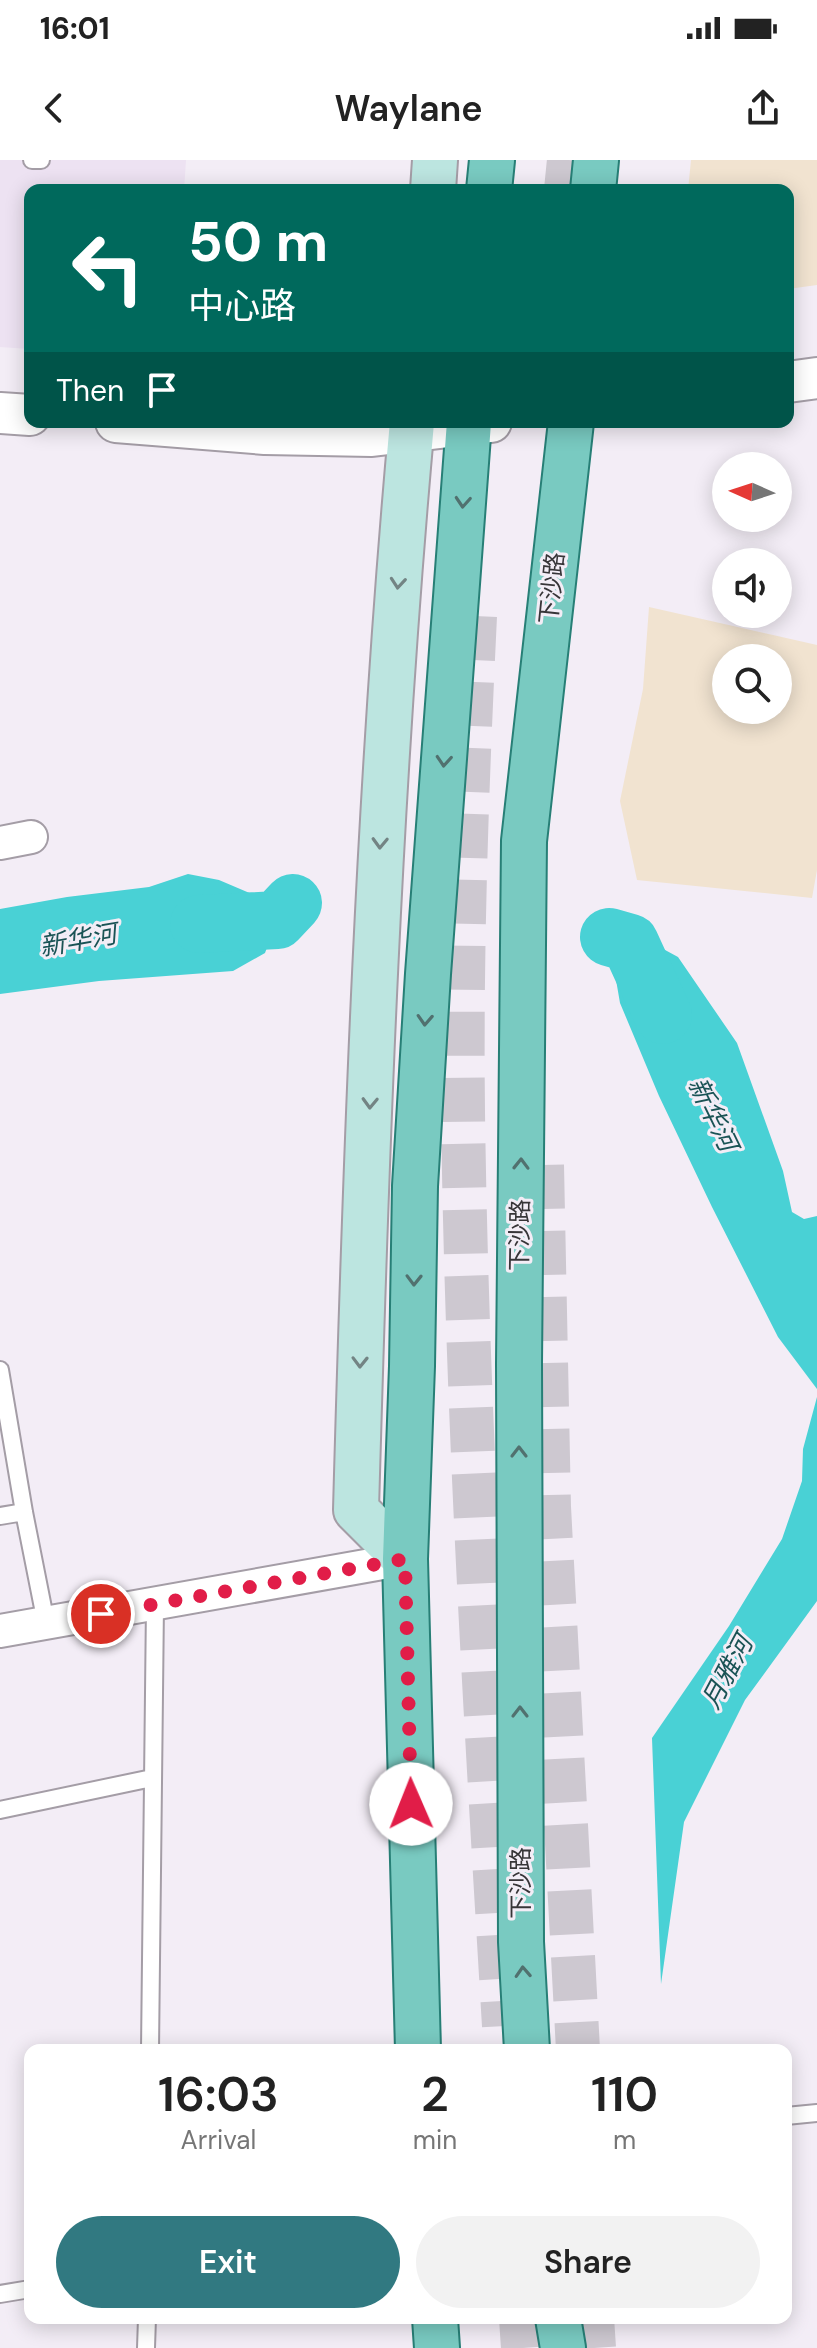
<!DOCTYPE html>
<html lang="en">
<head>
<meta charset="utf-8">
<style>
  :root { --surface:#fff; --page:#f2f2f2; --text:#222; --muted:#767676; --accent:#317981 }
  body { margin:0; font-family:"DM Sans","Noto Sans SC",sans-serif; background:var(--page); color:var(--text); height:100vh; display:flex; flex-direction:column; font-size:30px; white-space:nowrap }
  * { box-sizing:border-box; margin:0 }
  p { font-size:26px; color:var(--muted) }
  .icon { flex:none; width:44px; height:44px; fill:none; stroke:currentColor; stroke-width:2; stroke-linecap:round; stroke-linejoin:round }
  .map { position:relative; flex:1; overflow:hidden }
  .details { position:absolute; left:24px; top:1884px; width:768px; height:280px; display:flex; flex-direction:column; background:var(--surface); border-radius:16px; box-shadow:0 4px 20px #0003 }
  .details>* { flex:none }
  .hud { position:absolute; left:24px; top:24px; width:770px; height:244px; border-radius:16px; box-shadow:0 4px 20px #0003; background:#00695c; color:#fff; overflow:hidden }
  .needle { width:52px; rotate:273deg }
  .fabs { position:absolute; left:712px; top:292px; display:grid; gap:16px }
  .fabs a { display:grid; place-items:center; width:80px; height:80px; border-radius:50%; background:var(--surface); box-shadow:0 4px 20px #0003; font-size:40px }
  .pin { position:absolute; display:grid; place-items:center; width:68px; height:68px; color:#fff; margin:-34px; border:4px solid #fff; border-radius:50%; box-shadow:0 2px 8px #0007 }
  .me { position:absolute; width:88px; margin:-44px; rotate:359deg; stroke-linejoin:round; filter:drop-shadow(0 0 6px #0008) }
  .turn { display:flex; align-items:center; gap:28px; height:168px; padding:0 32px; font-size:36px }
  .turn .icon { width:104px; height:104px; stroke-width:2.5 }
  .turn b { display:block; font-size:56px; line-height:68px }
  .then { display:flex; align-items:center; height:76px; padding:0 32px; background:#0003; gap:16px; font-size:30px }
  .eta { display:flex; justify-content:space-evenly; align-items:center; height:136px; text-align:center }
  .eta b { font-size:48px; font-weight:600; line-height:56px }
  .cta { display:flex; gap:16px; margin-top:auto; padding:16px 32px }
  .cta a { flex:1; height:92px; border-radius:48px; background:var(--accent); color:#fff; font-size:32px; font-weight:600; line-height:92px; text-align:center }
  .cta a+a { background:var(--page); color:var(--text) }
  .status { display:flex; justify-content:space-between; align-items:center; height:56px; padding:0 40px; background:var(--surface); direction:ltr }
  .status svg { height:22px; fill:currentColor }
  header { display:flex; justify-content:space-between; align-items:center; height:104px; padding:0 32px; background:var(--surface); font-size:36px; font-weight:600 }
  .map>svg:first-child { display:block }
</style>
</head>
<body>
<div class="status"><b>16:01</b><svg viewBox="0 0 49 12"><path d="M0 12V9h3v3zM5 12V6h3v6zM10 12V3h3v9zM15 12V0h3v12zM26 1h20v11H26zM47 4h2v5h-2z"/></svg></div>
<header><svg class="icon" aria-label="back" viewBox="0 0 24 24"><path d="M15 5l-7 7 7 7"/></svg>Waylane<svg class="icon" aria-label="share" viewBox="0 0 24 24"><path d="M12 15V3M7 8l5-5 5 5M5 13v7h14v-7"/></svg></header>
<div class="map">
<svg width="817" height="2188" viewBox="0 0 817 2188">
  <rect width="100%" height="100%" fill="#f3edf6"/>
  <!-- commercial -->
  <path fill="#f1e3d0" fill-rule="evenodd" d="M691,0h126v125l-29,4v-99h-100z
    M649,447l168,38v225l-5,28 -175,-18 -17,-79 23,-112zM726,498h52v52h-52z"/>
  <!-- built -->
  <path fill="#ede2f2" d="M0,0h186l-2,30h-154v159l-30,-2z"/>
  <!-- water -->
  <path fill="#49d1d5" d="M188,714l31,6 47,20 11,20 -12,33 -32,18 -134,10 -99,13v-85l67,-12 82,-10z
    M630,783l24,1 24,13 59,86 46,128 9,41 12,7 13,-3v173l-39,-52 -66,-130 -53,-111 -39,-93 -5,-29z
    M817,1237v204l-72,99 -61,122 -23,162 -9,-246 77,-112 53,-87 20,-58 1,-32z"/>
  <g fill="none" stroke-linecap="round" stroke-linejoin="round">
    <!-- river -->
    <path stroke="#49d1d5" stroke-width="58" d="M199,764l78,-4 16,-17
      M609,777l21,6 33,72"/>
    <!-- trunk-tunnel -->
    <path stroke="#cdc8d0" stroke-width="44" stroke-dasharray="44 22" stroke-linecap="butt" d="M566,30l3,-30
      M475,456c-8,165 -14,331 -12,496 4,305 23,610 41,914
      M542,1005l7,342 29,543
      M521,2158l2,30
      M592,2158l2,30"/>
    <!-- service casing -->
    <g stroke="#a49da6" stroke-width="20">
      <path id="service" d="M32,0h9
        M0,1210l24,142 22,111
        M0,1356l24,-4
        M0,1650l152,-32
        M150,1890l5,-446
        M786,1956l31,-3
        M0,2134l30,-5
        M146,2188l1,-30"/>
    </g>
    <!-- minor casing -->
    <g stroke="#a49da6" stroke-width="36">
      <path id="minor" d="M0,683l31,-6
        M0,1471l405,-72"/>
    </g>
    <!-- tertiary casing -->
    <g stroke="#a49da6" stroke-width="44">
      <path id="tertiary" d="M788,222l29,-4
        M0,253l30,2
        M116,262l149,12 107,2 119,-14"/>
    </g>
    <!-- secondary casing -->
    <g stroke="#a49da6" stroke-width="48">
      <path id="secondary" d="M433,30l2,-30
        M405,1399l-49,-49c10,-363 23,-726 56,-1088"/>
    </g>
    <!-- primary casing -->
    <g stroke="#277f76" stroke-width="48">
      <path id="primary" d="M489,30l3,-30
        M593,30l3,-30
        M418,1890l-13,-491 7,-193 3,-180 13,-212 41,-552
        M527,1890l-6,-108 -2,-579 5,-522 47,-419
        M435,2158l2,30
        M558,2158l5,30"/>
    </g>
    <!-- service -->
    <use href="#service" stroke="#fff" stroke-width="16"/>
    <!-- minor -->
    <use href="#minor" stroke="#fff" stroke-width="32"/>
    <!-- tertiary -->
    <use href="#tertiary" stroke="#fff" stroke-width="40"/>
    <!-- secondary -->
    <use href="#secondary" stroke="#bce5e0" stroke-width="44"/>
    <!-- primary -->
    <use href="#primary" stroke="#79cac1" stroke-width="44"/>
  </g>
  <!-- one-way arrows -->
  <defs><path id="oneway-chevron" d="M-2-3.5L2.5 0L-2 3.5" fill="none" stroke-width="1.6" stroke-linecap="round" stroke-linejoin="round" transform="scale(2)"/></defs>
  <g stroke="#51716f">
    <use href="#oneway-chevron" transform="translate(463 342) rotate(94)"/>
    <use href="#oneway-chevron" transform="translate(444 601) rotate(94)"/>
    <use href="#oneway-chevron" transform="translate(425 860) rotate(93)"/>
    <use href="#oneway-chevron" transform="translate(521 1004) rotate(-89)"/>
    <use href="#oneway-chevron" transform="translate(414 1120) rotate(91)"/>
    <use href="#oneway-chevron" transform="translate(519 1292) rotate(-90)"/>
    <use href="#oneway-chevron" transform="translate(520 1552) rotate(-90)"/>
    <use href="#oneway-chevron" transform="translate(523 1812) rotate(-93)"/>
  </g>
  <g stroke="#738484">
    <use href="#oneway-chevron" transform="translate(398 423) rotate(95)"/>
    <use href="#oneway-chevron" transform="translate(380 683) rotate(92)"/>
    <use href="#oneway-chevron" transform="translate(370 943) rotate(92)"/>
    <use href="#oneway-chevron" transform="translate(360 1202) rotate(91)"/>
  </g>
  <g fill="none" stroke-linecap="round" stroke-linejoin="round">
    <!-- route -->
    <path stroke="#e11d48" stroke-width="14" stroke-dasharray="0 25.2" d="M101,1454l304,-55 6,245"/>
  </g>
  <g text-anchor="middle" stroke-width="6" stroke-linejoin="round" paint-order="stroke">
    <!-- street labels -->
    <g font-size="24" fill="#373538" stroke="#f3edf6">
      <text transform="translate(552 428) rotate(-84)" y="8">下沙路</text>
      <text transform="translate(520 1075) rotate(-89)" y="8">下沙路</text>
      <text transform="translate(521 1723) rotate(-90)" y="8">下沙路</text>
    </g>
    <!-- water labels -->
    <g font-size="26" font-style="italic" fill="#1a5355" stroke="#f3edf6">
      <text transform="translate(78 780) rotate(-10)" y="9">新华河</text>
      <text transform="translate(713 954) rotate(64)" y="9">新华河</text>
      <text transform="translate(727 1512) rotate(-62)" y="9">月雅河</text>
    </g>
  </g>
</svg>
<div class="fabs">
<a><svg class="needle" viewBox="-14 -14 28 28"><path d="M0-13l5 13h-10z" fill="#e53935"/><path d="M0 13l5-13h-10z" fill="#767676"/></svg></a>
<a><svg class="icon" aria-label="sound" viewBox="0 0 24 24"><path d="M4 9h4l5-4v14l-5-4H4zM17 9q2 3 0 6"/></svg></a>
<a><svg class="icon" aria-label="search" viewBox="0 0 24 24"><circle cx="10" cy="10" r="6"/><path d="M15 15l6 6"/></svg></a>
</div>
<div class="pin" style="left:101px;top:1454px;background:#d93025"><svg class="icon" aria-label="arrive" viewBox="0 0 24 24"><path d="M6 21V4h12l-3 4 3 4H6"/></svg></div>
<svg class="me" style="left:411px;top:1644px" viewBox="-20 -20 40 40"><circle r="19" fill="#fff"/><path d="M0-13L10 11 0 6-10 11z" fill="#e11d48"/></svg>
<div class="hud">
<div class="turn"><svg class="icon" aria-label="left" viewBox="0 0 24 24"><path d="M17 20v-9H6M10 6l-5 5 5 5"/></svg><div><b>50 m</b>中心路</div></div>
<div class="then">Then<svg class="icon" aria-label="arrive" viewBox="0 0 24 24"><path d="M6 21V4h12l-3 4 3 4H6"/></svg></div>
</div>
<section class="details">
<div class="eta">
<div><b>16:03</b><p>Arrival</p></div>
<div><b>2</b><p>min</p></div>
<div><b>110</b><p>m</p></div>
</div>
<div class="cta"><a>Exit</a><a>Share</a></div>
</section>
</div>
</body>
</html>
